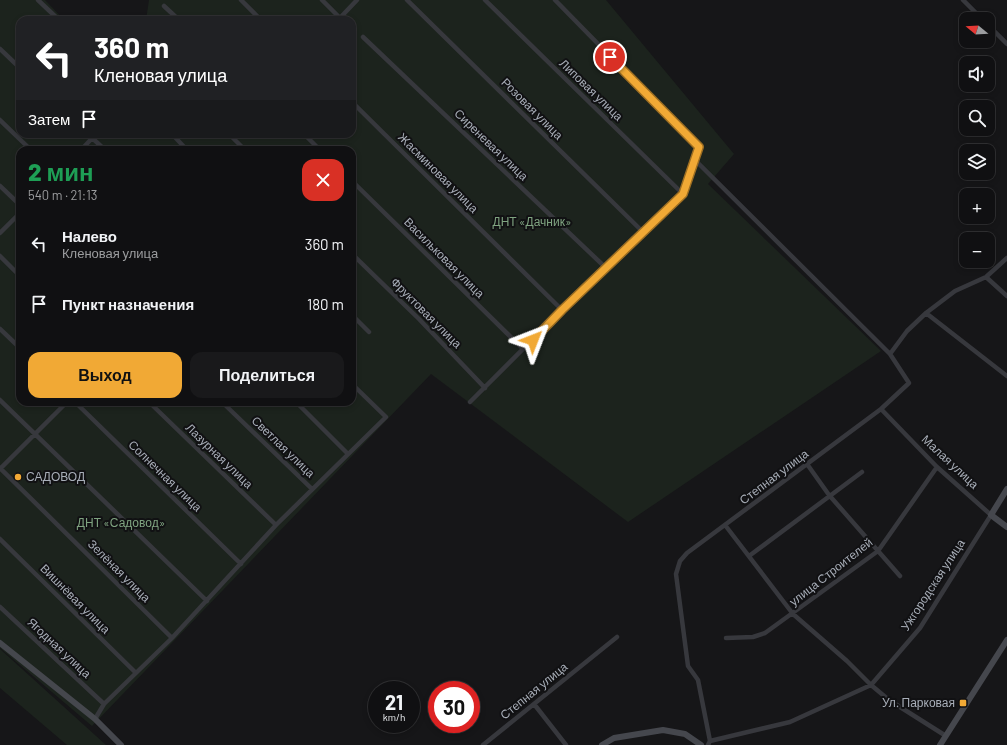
<!DOCTYPE html>
<html lang="ru">
<head>
<meta charset="utf-8">
<style>
  :root { --surface:#101012; --page:#19191b; --text:#f1f3f6; --muted:#9c9d9f; --line:#303032; --accent:#f1a935 }
  body { margin:0; font-family:Barlow,sans-serif; background:var(--page); color:var(--text); height:100vh; display:flex; flex-direction:column; font-size:15px; white-space:nowrap }
  * { box-sizing:border-box; margin:0 }
  p { font-size:13px; color:var(--muted) }
  .icon { flex:none; width:22px; height:22px; fill:none; stroke:currentColor; stroke-width:2; stroke-linecap:round; stroke-linejoin:round }
  .map { position:relative; flex:1; overflow:hidden }
  .side { position:absolute; left:16px; top:146px; width:340px; height:260px; display:flex; flex-direction:column; background:var(--surface); border-radius:12px; box-shadow:0 2px 6px #0003,0 0 0 1px var(--line) }
  .side>* { flex:none }
  .banner { position:absolute; left:16px; top:16px; width:340px; height:122px; border-radius:12px; box-shadow:0 2px 6px #0003,0 0 0 1px var(--line); background:#202124; color:#fff; overflow:hidden }
  .needle { width:26px; rotate:288deg }
  .controls { position:absolute; left:959px; top:12px; display:grid; gap:8px }
  .controls a { display:grid; place-items:center; width:36px; height:36px; border-radius:8px; background:var(--surface); box-shadow:0 2px 6px #0003,0 0 0 1px var(--line); font-size:20px }
  .speed { position:absolute; left:368px; top:681px; display:flex; gap:8px; font-size:20px; font-weight:700; text-align:center }
  .speed>* { display:grid; place-content:center; width:52px; height:52px; border-radius:50%; background:var(--surface); box-shadow:0 2px 6px #0003,0 0 0 1px var(--line); line-height:1 }
  .speed small { font-size:10px; font-weight:400 }
  .speed .limit { border:6px solid #d22; background:#fff; color:#111 }
  .pin { position:absolute; display:grid; place-items:center; width:34px; height:34px; color:#fff; margin:-17px; border:2px solid #fff; border-radius:50%; box-shadow:0 1px 4px #0007 }
  .me { position:absolute; width:44px; margin:-22px; rotate:45deg; stroke-linejoin:round; filter:drop-shadow(0 0 3px #0008) }
  .turn { display:flex; align-items:center; gap:14px; height:84px; padding:0 12px; font-size:18px }
  .turn .icon { width:52px; height:52px; stroke-width:2.5 }
  .turn b { display:block; font-size:28px; line-height:34px }
  .then { display:flex; align-items:center; height:38px; padding:0 12px; background:#0003; gap:8px; font-size:15px }
  .round { display:grid; place-items:center; flex:none; width:42px; height:42px; border-radius:12px; background:var(--page) }
  .head { display:flex; align-items:center; justify-content:space-between; height:68px; padding:0 12px }
  h1 { font-size:24px; font-weight:800; line-height:30px; color:#1e9e55 }
  .button { display:flex; gap:8px; margin-top:auto; padding:8px 12px }
  .button a { flex:1; height:46px; border-radius:12px; background:var(--accent); color:#111; font-size:16px; font-weight:800; line-height:46px; text-align:center }
  .button a+a { background:var(--page); color:var(--text) }
  ul { padding:0; list-style:none }
  li { display:flex; align-items:center; gap:12px; height:60px; padding:0 12px }
  li div { flex:1 }
  li b { display:block; font-size:15px }
  li em { font-style:normal }
  .map>svg:first-child { display:block }
</style>
</head>
<body>
<div class="map">
<svg width="1007" height="745" viewBox="0 0 1007 745">
  <rect width="100%" height="100%" fill="#161618"/>
  <!-- green -->
  <path fill="#1c231d" fill-rule="evenodd" d="M0,0h45l19,20h-44v114h332v-114h-206l3,-20h457l128,154 -26,30 173,167 -253,171 -197,-148 -339,352 -92,-78zM20,150h332v252h-332z
    M0,649l106,96h-39l-67,-57z"/>
  <g fill="none" stroke-linecap="round" stroke-linejoin="round">
    <!-- street -->
    <path stroke="#37383d" stroke-width="4.5" d="M38,0l21,20
      M241,0l20,20
      M322,0l18,18
      M407,0l236,232
      M485,0l198,194
      M963,0l19,19
      M164,6l15,14
      M338,20l19,-20
      M988,25l19,19
      M363,37l243,231
      M0,49l20,19
      M352,102l210,208
      M0,120l31,30
      M88,134l17,16
      M172,134l15,16
      M229,134l16,16
      M304,134l16,16
      M81,150l15,-16
      M695,160l195,194 19,29 -28,26 -194,144 -7,8 -4,13 12,92 10,14 12,61 -2,4
      M352,181l171,168
      M0,186l20,19
      M0,233l20,-20
      M352,254l67,65 66,69
      M0,256l20,20
      M986,277l21,19
      M926,313l81,63
      M352,315l17,17
      M0,329l20,19
      M890,354l17,-23 19,-18 29,-22 31,-14 21,-19
      M0,400l207,201
      M75,402l166,162
      M149,402l127,123
      M222,402l90,87
      M296,402l52,52
      M470,402l92,-92 121,-116 16,-47 -144,-147
      M807,464l22,31 71,81
      M0,468l172,170
      M0,469l67,-67
      M725,525l68,89 54,47 24,24 18,15 57,36
      M0,539l136,134
      M749,556l113,-84
      M0,607l104,97
      M726,638l27,-1 12,-4 113,-82 59,-84
      M534,704l32,41
      M95,719l9,-15 68,-66 104,-113 110,-108 -34,-33
      M710,741l80,-19 81,-37 49,-57 71,-113 -54,-48 -56,-58
      M483,745l134,-108"/>
    <!-- secondary -->
    <path stroke="#45474d" stroke-width="6" d="M1007,489l-16,26 16,12
      M0,643l95,76 26,26
      M602,745l12,-7 49,-8 22,4 16,11
      M940,745l67,-105"/>
  </g>
  <g fill="none" stroke-linecap="round" stroke-linejoin="round">
    <!-- route casing -->
    <g stroke="#9d6e22" stroke-width="10">
      <path id="route" d="M533,340l29,-30 121,-116 16,-47 -89,-90"/>
    </g>
    <!-- route -->
    <use href="#route" stroke="#f1a935" stroke-width="7"/>
  </g>
  <!-- markers -->
  <g fill="#f1a935" stroke="#111113" stroke-width="1.5">
    <circle cx="18" cy="477" r="4"/>
    <rect x="959" y="699" width="8" height="8" rx="2"/>
  </g>
  <g text-anchor="middle" stroke-width="4" stroke-linejoin="round" paint-order="stroke">
    <!-- street labels -->
    <g font-size="12" fill="#a8aeb8" stroke="#111113">
      <text transform="translate(591 90) rotate(44)" y="4">Липовая улица</text>
      <text transform="translate(532 109) rotate(45)" y="4">Розовая улица</text>
      <text transform="translate(491 145) rotate(44)" y="4">Сиреневая улица</text>
      <text transform="translate(438 173) rotate(45)" y="4">Жасминовая улица</text>
      <text transform="translate(444 258) rotate(45)" y="4">Васильковая улица</text>
      <text transform="translate(426 313) rotate(45)" y="4">Фруктовая улица</text>
      <text transform="translate(283 447) rotate(44)" y="4">Светлая улица</text>
      <text transform="translate(219 456) rotate(44)" y="4">Лазурная улица</text>
      <text transform="translate(950 462) rotate(43)" y="4">Малая улица</text>
      <text transform="translate(165 476) rotate(44)" y="4">Солнечная улица</text>
      <text transform="translate(774 477) rotate(-37)" y="4">Степная улица</text>
      <text transform="translate(119 571) rotate(45)" y="4">Зелёная улица</text>
      <text transform="translate(831 572) rotate(-38)" y="4">улица Строителей</text>
      <text transform="translate(933 585) rotate(-57)" y="4">Ужгородская улица</text>
      <text transform="translate(75 599) rotate(45)" y="4">Вишнёвая улица</text>
      <text transform="translate(59 648) rotate(43)" y="4">Ягодная улица</text>
      <text transform="translate(534 691) rotate(-39)" y="4">Степная улица</text>
    </g>
    <!-- park labels -->
    <g font-size="12" fill="#7fa380" stroke="#111113">
      <text x="532" y="226">ДНТ «Дачник»</text>
      <text x="121" y="527">ДНТ «Садовод»</text>
    </g>
    <!-- poi labels -->
    <g font-size="12" fill="#a8aeb8" stroke="#111113" text-anchor="start">
      <text x="26" y="481">САДОВОД</text>
      <text x="955" y="707" text-anchor="end">Ул. Парковая</text>
    </g>
  </g>
</svg>
<div class="controls">
<a><svg class="needle" viewBox="-14 -14 28 28"><path d="M0-13l5 13h-10z" fill="#e53935"/><path d="M0 13l5-13h-10z" fill="#9c9d9f"/></svg></a>
<a><svg class="icon" aria-label="sound" viewBox="0 0 24 24"><path d="M4 9h4l5-4v14l-5-4H4zM17 9q2 3 0 6"/></svg></a>
<a><svg class="icon" aria-label="search" viewBox="0 0 24 24"><circle cx="10" cy="10" r="6"/><path d="M15 15l6 6"/></svg></a>
<a><svg class="icon" aria-label="layers" viewBox="0 0 24 24"><path d="M12 4l9 5-9 5-9-5zM3 14l9 5 9-5"/></svg></a>
<a>+</a>
<a>−</a>
</div>
<div class="speed"><div>21<small>km/h</small></div><div class="limit">30</div></div>
<div class="pin" style="left:610px;top:57px;background:#d93025"><svg class="icon" aria-label="arrive" viewBox="0 0 24 24"><path d="M6 21V4h12l-3 4 3 4H6"/></svg></div>
<svg class="me" style="left:533px;top:340px" viewBox="-20 -20 40 40"><path d="M0-17L14 15 0 8-14 15z" fill="#f1a935" stroke="#fff" stroke-width="4"/></svg>
<div class="banner">
<div class="turn"><svg class="icon" aria-label="left" viewBox="0 0 24 24"><path d="M17 20v-9H6M10 6l-5 5 5 5"/></svg><div><b>360 m</b>Кленовая улица</div></div>
<div class="then">Затем<svg class="icon" aria-label="arrive" viewBox="0 0 24 24"><path d="M6 21V4h12l-3 4 3 4H6"/></svg></div>
</div>
<section class="side">
<div class="head"><div><h1>2 мин</h1><p>540 m · 21:13</p></div><a class="round" style="background:#d93025;color:#fff"><svg class="icon" aria-label="close" viewBox="0 0 24 24"><path d="M6 6l12 12M18 6L6 18"/></svg></a></div>
<ul>
<li><svg class="icon" aria-label="left" viewBox="0 0 24 24"><path d="M17 20v-9H6M10 6l-5 5 5 5"/></svg><div><b>Налево</b><p>Кленовая улица</p></div><em>360 m</em></li>
<li><svg class="icon" aria-label="arrive" viewBox="0 0 24 24"><path d="M6 21V4h12l-3 4 3 4H6"/></svg><div><b>Пункт назначения</b></div><em>180 m</em></li>
</ul>
<div class="button"><a>Выход</a><a>Поделиться</a></div>
</section>
</div>
</body>
</html>
